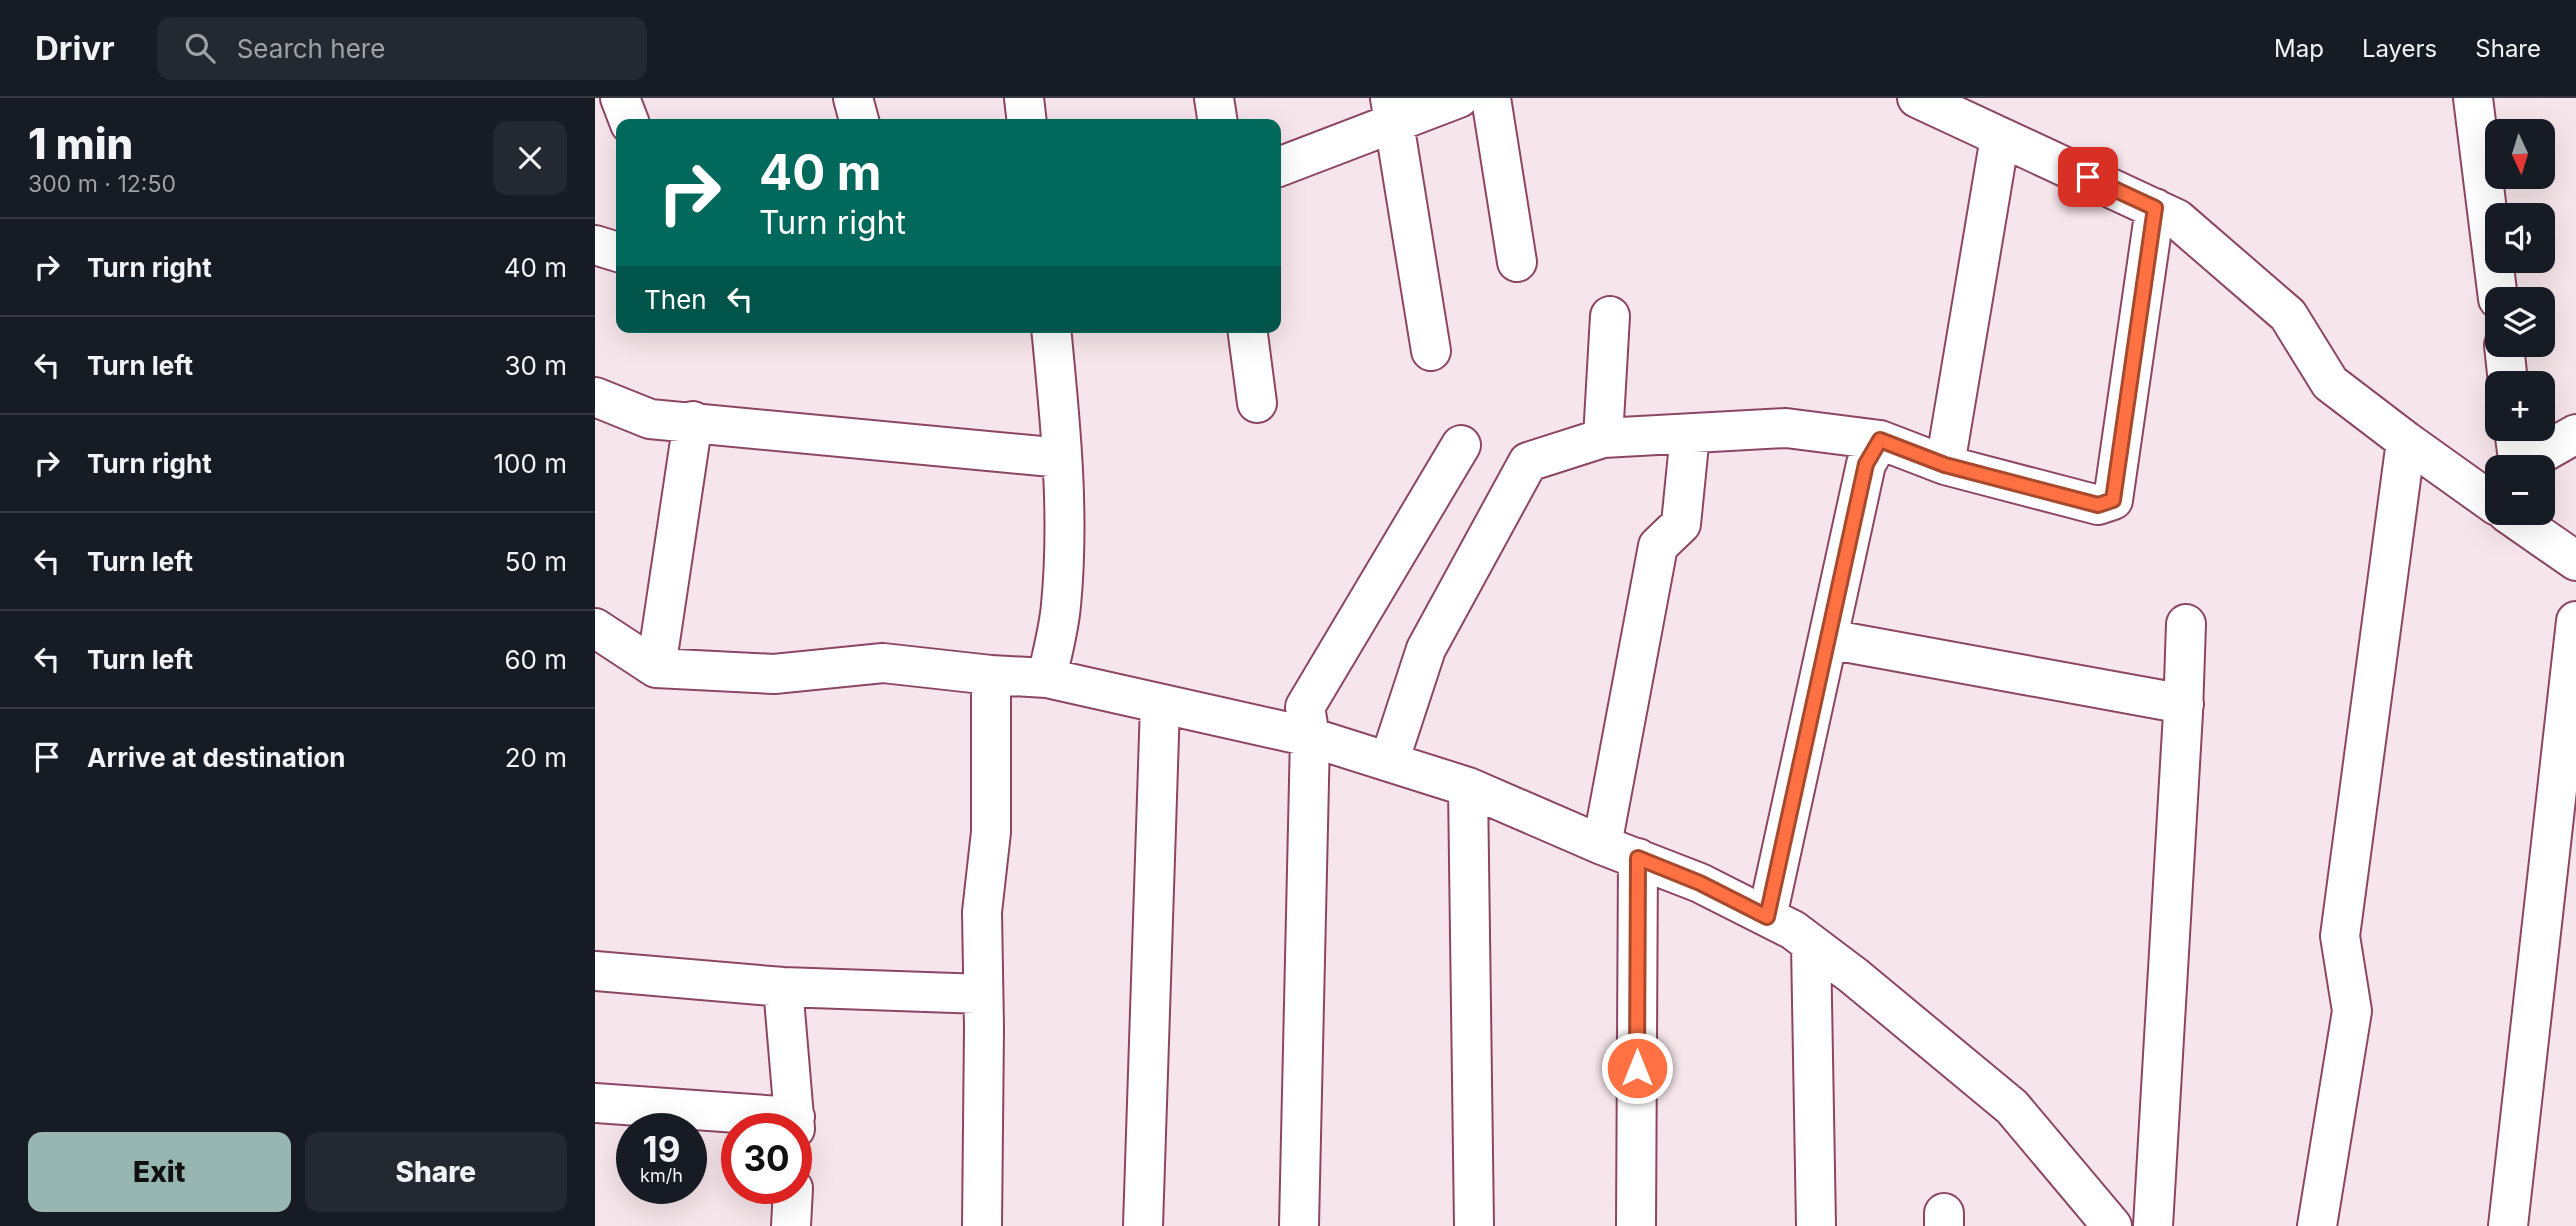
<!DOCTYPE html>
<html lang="en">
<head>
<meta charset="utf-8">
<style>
  :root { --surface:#171b24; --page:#242831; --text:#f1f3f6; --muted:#9ea1a6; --line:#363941; --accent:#97b6b2 }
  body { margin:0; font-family:Inter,sans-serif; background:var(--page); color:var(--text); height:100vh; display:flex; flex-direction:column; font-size:26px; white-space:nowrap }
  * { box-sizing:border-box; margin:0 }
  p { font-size:23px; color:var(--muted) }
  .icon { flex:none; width:38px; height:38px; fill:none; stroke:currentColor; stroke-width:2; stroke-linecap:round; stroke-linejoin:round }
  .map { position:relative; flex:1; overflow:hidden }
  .panel { display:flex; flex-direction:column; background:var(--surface); width:595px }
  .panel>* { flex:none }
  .top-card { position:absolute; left:21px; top:21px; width:665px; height:214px; border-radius:14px; box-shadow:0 7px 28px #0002; background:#00695c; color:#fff; overflow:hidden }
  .needle { width:46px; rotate:176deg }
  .buttons { position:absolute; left:1890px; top:21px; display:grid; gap:14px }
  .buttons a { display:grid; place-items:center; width:70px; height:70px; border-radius:14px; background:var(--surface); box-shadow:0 7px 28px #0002; font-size:35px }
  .speed { position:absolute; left:21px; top:1015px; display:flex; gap:14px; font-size:35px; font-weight:700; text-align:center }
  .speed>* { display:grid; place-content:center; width:91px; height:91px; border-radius:50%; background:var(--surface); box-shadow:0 7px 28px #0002; line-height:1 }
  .speed small { font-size:18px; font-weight:400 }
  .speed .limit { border:10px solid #d22; background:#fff; color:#111 }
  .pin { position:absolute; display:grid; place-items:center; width:60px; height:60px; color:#fff; margin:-30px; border-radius:14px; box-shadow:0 4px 10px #0006 }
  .me { position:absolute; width:77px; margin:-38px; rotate:0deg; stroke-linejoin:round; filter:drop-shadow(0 0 5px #0008) }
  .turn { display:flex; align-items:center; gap:24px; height:147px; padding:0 28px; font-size:32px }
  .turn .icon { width:91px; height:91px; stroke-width:2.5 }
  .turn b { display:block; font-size:49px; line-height:60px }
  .then { display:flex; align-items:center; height:66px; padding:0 28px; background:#0003; gap:14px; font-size:26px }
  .round { display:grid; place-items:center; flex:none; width:74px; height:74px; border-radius:14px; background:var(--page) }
  .summary { display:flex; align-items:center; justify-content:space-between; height:119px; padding:0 28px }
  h1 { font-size:42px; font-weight:800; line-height:52px }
  .primary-button { display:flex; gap:14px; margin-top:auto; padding:14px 28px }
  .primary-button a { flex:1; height:80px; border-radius:14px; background:var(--accent); color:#111; font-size:28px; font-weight:800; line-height:80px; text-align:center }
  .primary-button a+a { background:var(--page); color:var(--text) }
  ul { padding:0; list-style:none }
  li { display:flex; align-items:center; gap:21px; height:98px; padding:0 28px; border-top:2px solid var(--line) }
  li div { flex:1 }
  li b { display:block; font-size:26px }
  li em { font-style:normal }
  header { display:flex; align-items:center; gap:42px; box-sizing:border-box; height:98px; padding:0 35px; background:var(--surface); border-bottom:2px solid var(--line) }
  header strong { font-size:33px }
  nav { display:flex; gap:38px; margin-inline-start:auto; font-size:24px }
  .search { width:490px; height:63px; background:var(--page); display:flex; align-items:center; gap:18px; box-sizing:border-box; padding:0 24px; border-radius:14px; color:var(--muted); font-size:26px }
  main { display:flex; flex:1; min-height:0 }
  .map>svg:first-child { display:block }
</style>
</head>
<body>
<header>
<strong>Drivr</strong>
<div class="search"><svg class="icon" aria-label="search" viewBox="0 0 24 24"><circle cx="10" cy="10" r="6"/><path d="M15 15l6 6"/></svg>Search here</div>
<nav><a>Map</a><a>Layers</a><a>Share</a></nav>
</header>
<main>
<section class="panel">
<div class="summary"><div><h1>1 min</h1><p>300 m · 12:50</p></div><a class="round"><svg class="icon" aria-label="close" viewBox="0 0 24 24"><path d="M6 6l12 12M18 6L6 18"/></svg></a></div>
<ul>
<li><svg class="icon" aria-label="right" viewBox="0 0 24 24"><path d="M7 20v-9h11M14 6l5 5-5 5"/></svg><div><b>Turn right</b></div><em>40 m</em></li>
<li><svg class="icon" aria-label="left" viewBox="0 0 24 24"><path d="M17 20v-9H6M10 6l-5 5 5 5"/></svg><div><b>Turn left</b></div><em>30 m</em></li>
<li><svg class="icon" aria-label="right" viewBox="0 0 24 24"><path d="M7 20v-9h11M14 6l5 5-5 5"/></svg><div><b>Turn right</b></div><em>100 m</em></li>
<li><svg class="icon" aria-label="left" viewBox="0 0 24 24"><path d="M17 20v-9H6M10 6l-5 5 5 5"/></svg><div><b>Turn left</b></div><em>50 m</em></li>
<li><svg class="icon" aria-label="left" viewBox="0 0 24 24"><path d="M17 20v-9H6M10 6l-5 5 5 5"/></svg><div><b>Turn left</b></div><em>60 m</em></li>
<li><svg class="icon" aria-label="arrive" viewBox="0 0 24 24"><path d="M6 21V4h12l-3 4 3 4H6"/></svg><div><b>Arrive at destination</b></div><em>20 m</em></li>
</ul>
<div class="primary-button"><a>Exit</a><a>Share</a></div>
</section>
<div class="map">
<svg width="1981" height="1128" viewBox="0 0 1981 1128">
  <rect width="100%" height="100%" fill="#f6e5ea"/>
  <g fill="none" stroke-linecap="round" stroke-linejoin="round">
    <!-- minor casing -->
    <g stroke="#8c4662" stroke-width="42">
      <path id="minor" d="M25,0l10,26
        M258,0l7,26
        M429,0l3,26
        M619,0l4,26
        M795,0l41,253
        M896,0l26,164
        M1322,0l260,121 111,96 42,68 76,58 91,65
        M1878,0l25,201
        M681,70l183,-70
        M0,147l26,8
        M652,229l10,76
        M1909,247l4,38
        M0,299l55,22 412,39
        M1919,331l5,38
        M1008,340l7,-122
        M1350,367l55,-328
        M1923,369l58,-33
        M1912,415l69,48
        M0,530l61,40 118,6 109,-11 108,12 56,3 263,59 158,50 134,58 98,38 93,47 61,46 158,131 100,119
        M1233,541l356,65
        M61,570l37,-247
        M452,580c5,-24 12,-49 14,-73 9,-93 -1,-186 -10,-278
        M794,664l37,-113 102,-187 75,-24 183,-10 94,12
        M873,689l6,439
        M1007,747l56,-299 23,-22 9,-90
        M1172,819l99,-453 14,-24 65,25 153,40 15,-5 42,-292
        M1216,846l5,282
        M0,873l188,16 200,7
        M188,889l12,142
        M0,1005l200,14
        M196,1128l2,-38
        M387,1128l2,-198 -2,-116 9,-80v-157
        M548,1128l17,-521
        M704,1128l11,-489 -5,-30 156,-262
        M1041,1128l2,-368
        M1349,1128v-13
        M1558,1128l30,-513 3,-89
        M1722,1128l35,-215 -12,-75 66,-495
        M1913,1128l68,-605"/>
    </g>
    <!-- minor -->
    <use href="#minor" stroke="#fff" stroke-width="38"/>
  </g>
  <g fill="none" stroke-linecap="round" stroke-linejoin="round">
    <!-- route casing -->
    <g stroke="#a6492c" stroke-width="18">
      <path id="route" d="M1042,970l1,-210 62,25 67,34 99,-453 14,-24 65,25 153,40 15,-5 42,-292 -67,-31"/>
    </g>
    <!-- route -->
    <use href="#route" stroke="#ff7043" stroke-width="12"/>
  </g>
</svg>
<div class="buttons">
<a><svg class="needle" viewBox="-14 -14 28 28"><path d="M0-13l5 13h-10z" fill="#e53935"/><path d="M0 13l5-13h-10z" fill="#9ea1a6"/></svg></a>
<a><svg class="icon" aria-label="sound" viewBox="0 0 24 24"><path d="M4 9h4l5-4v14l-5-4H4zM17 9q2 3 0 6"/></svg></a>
<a><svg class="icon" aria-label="layers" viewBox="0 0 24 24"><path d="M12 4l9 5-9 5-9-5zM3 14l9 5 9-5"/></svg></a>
<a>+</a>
<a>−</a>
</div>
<div class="speed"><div>19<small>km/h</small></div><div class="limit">30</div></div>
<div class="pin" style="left:1493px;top:79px;background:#d93025"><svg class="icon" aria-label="arrive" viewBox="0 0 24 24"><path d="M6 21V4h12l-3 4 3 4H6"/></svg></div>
<svg class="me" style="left:1042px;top:970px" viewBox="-20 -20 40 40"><circle r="17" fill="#ff7043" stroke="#fff" stroke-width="3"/><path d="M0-11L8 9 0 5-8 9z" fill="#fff"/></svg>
<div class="top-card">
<div class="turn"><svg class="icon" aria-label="right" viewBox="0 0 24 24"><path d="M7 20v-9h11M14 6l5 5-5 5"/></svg><div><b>40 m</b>Turn right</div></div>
<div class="then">Then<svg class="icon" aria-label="left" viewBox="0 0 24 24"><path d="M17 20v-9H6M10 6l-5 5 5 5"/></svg></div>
</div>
</div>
</main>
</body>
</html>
